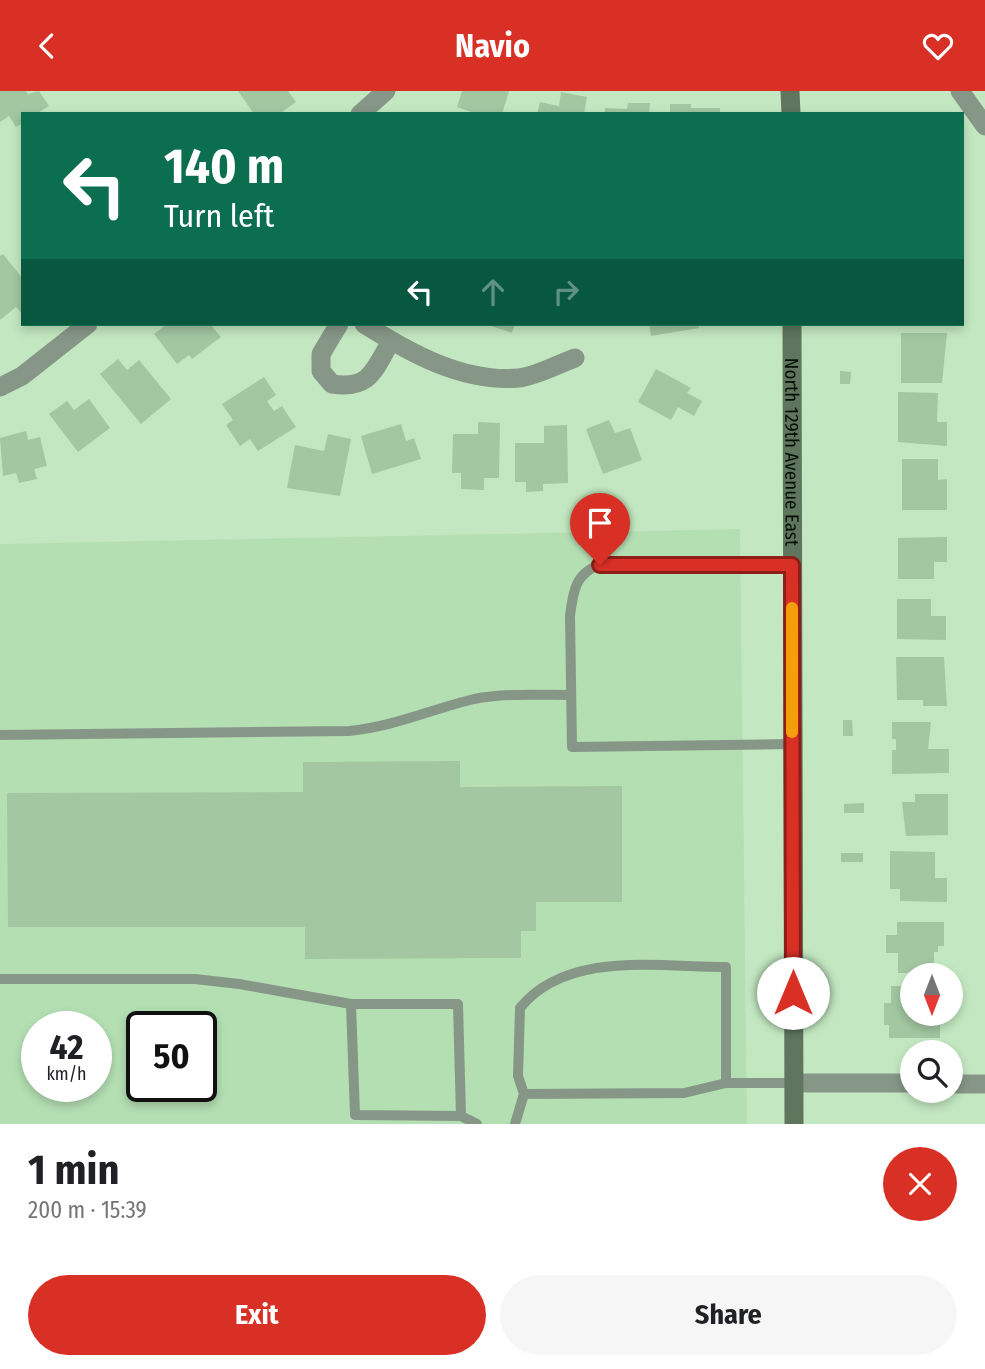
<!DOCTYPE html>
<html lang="en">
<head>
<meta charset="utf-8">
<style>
  :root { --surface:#fff; --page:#f6f6f6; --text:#202124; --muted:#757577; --accent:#d93025 }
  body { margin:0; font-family:"Fira Sans Condensed",sans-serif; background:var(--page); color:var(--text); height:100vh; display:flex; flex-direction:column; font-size:26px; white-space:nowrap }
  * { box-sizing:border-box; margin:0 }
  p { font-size:23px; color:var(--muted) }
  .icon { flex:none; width:38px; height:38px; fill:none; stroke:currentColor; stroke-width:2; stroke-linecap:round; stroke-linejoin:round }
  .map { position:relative; height:1033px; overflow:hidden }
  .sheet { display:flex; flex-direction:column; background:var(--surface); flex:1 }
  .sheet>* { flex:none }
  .hud { position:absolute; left:21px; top:21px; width:943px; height:214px; border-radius:0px; box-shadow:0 4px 10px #0003; background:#0b6e4f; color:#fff; overflow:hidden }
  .needle { width:46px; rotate:180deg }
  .fabs { position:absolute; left:900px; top:872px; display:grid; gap:14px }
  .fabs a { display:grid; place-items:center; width:63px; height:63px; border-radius:50%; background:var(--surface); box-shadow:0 4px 10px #0003; font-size:35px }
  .speed { position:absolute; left:21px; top:920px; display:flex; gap:14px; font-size:35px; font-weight:700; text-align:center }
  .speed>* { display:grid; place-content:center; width:91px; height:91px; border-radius:50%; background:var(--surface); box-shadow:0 4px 10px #0003; line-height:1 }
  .speed small { font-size:18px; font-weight:400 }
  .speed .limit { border:4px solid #111; border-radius:10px; background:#fff; color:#111 }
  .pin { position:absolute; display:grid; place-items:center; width:60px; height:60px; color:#fff; margin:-72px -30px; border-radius:50% 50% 50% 0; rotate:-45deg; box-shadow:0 0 7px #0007 }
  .pin .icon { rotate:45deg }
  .me { position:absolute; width:77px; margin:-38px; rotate:0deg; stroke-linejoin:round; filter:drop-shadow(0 0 5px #0008) }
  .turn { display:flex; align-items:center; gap:24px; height:147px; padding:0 28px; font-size:32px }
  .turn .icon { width:91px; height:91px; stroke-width:2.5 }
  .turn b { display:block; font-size:49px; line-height:60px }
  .lanes { display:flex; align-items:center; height:66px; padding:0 28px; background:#0003; justify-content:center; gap:35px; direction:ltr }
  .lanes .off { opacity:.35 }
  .round { display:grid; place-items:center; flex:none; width:74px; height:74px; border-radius:37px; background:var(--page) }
  .overview { display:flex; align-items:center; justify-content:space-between; height:119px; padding:0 28px }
  h1 { font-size:42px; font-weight:700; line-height:52px }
  .primary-button { display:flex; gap:14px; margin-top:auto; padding:14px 28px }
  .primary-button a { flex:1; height:80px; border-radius:42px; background:var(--accent); color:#fff; font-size:28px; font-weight:700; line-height:80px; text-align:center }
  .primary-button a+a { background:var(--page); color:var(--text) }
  header { display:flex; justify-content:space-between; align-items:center; height:91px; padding:0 28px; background:var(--accent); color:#fff; font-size:32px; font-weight:700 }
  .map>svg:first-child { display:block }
</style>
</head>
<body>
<header><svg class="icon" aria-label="back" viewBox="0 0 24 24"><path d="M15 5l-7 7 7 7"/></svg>Navio<svg class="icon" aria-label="heart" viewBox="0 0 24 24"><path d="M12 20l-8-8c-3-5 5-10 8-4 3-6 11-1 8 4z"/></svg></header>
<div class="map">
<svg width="985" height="1033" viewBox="0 0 985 1033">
  <rect width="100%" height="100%" fill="#c3e8c1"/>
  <!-- built -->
  <path fill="#b4dfb3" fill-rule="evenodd" d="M740,438l7,595h-747v-580zM37,936h59v60h-59zM142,936h59v60h-59z"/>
  <!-- building -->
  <path fill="#a2c7a1" d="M0,0h26l2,3 11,-3 10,15 -13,8h-13v9l-7,4 -7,-11 -9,6z
    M238,0h50l8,11 -17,12h-25z
    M462,0h47l-7,23h-25l-20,-7z
    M561,1l26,5 -3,17h-47l3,-12 19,4z
    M628,12h22l-1,11h-44v-6l22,1z
    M670,13h21v4h29v6h-50z
    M3,163l20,25v36l-7,-8 -16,13v-64z
    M167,233h43l11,13 -29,22 -3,-4 -12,9 -23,-30z
    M485,233h30l-3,9z
    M649,233h49l1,4 -48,8z
    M901,242h46l-5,50h-41z
    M118,268l9,11 12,-10 32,39 -30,25 -41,-50z
    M656,278l35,19 -4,5 15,8 -8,15 -16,-9 -7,13 -33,-18z
    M840,280l11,1 -1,12h-10z
    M264,286l12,18 -9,6 7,10 8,-5 14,21 -38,24 -8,-12 -10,7 -14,-21 7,-5 -11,-16z
    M898,301l40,1 -1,29h10v24l-49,-4z
    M89,308l21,29 -32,24 -29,-38 18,-13 7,9z
    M609,329l6,13 15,-5 12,32 -39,14 -17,-45z
    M478,331l22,1 -1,55h-15v12l-23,-1v-16h-9l1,-39h25z
    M401,333l5,17 8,-3 7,21 -49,15 -11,-38z
    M567,334l1,58 -25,1v7l-17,1v-10h-11v-39h29v-17z
    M26,340l2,9 12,-3 7,29 -13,3 3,10 -18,4 -3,-10 -13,3 -3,-38z
    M328,343l23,5 -11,57 -53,-8 8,-43 29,6z
    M902,368h36v21l9,-1v31h-45z
    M947,446v25h-13v17h-36v-41z
    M897,508h34v17h15v24l-49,-1z
    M896,566h48l3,49h-24v-6h-26z
    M843,629h9l1,16h-10z
    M892,631h39l-3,27h21v24l-57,1v-24h4v-11h-4z
    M460,670v26l162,-1v116h-86v29h-15v27l-216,1v-32h-297l-1,-134 296,-1v-30z
    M915,703h33v41l-42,1 -4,-34h13z
    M864,712v10h-20v-9z
    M890,760l45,1v26h12v24l-47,-1v-12h-10z
    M841,762h22v9h-22z
    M897,831h47v24h-6v6h-4v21h-36v-20h-12v-18h11z
    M891,895h21v27l28,3v22h-51v-13h-5v-22h7z"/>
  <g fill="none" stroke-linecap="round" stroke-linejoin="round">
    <!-- service -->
    <path stroke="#879787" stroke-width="10" d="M0,644l349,-4c44,-4 83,-22 125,-32 32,-6 65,-4 97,-4
      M792,653l-220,3 -2,-131c3,-24 5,-43 30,-51h192
      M0,888h195l44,5 112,20
      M726,992v-116c-67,0 -159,-17 -206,41l-2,68 6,18 160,-1 42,-10h67
      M461,1025l-3,-112h-107l4,111 106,1 16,8
      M515,1033l9,-30"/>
    <!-- minor -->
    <path stroke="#879787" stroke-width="19" d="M960,0l25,35
      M360,23l26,-23
      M339,233l-18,30v17l11,13c38,6 42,-14 59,-43
      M364,233c46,29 99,59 155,54 18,-2 39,-14 56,-20
      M0,296l22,-11 66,-52
      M793,992h119
      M950,993h35"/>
    <!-- secondary -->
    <g stroke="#5f755e" stroke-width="19">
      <path d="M790,0l1,23"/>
      <path id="s1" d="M792,233l2,800"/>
    </g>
  </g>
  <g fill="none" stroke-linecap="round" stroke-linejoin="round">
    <!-- route casing -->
    <g stroke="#8d1f18" stroke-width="18">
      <path id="route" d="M600,474h192l1,428"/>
    </g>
    <!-- route -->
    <use href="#route" stroke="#d93025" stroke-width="12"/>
    <!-- slow -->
    <path stroke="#f59e0b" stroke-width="12" d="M792,641v-124"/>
  </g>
  <g text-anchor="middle" stroke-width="5" stroke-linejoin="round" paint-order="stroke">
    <!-- street labels -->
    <g font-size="19" fill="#030f04" stroke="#c3e8c1">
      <text dy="7" stroke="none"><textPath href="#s1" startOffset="128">North 129th Avenue East</textPath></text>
    </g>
  </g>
</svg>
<div class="fabs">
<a><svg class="needle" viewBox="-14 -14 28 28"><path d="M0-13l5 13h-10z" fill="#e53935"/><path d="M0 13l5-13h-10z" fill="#757577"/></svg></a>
<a><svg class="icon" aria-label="search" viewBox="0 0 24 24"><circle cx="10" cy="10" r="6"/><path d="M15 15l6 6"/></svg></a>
</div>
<div class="speed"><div>42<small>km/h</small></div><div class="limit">50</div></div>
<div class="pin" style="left:600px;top:474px;background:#d93025"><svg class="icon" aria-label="arrive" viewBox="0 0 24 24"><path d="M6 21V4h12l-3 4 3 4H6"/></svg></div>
<svg class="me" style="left:793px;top:902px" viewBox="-20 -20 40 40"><circle r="19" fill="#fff"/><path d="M0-13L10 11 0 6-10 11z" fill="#d93025"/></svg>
<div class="hud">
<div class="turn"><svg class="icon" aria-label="left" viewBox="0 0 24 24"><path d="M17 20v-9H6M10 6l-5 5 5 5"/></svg><div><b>140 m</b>Turn left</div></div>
<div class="lanes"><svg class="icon" aria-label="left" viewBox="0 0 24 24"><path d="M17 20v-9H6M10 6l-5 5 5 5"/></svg><svg class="icon off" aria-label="ahead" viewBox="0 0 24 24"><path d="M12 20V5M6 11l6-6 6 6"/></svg><svg class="icon off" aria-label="right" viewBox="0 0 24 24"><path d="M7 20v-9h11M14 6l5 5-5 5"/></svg></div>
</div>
</div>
<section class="sheet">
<div class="overview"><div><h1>1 min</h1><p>200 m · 15:39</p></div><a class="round" style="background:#d93025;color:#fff"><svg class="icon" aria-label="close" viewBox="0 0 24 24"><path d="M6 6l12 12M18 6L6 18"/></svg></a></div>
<div class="primary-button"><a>Exit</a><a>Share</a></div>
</section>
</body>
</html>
